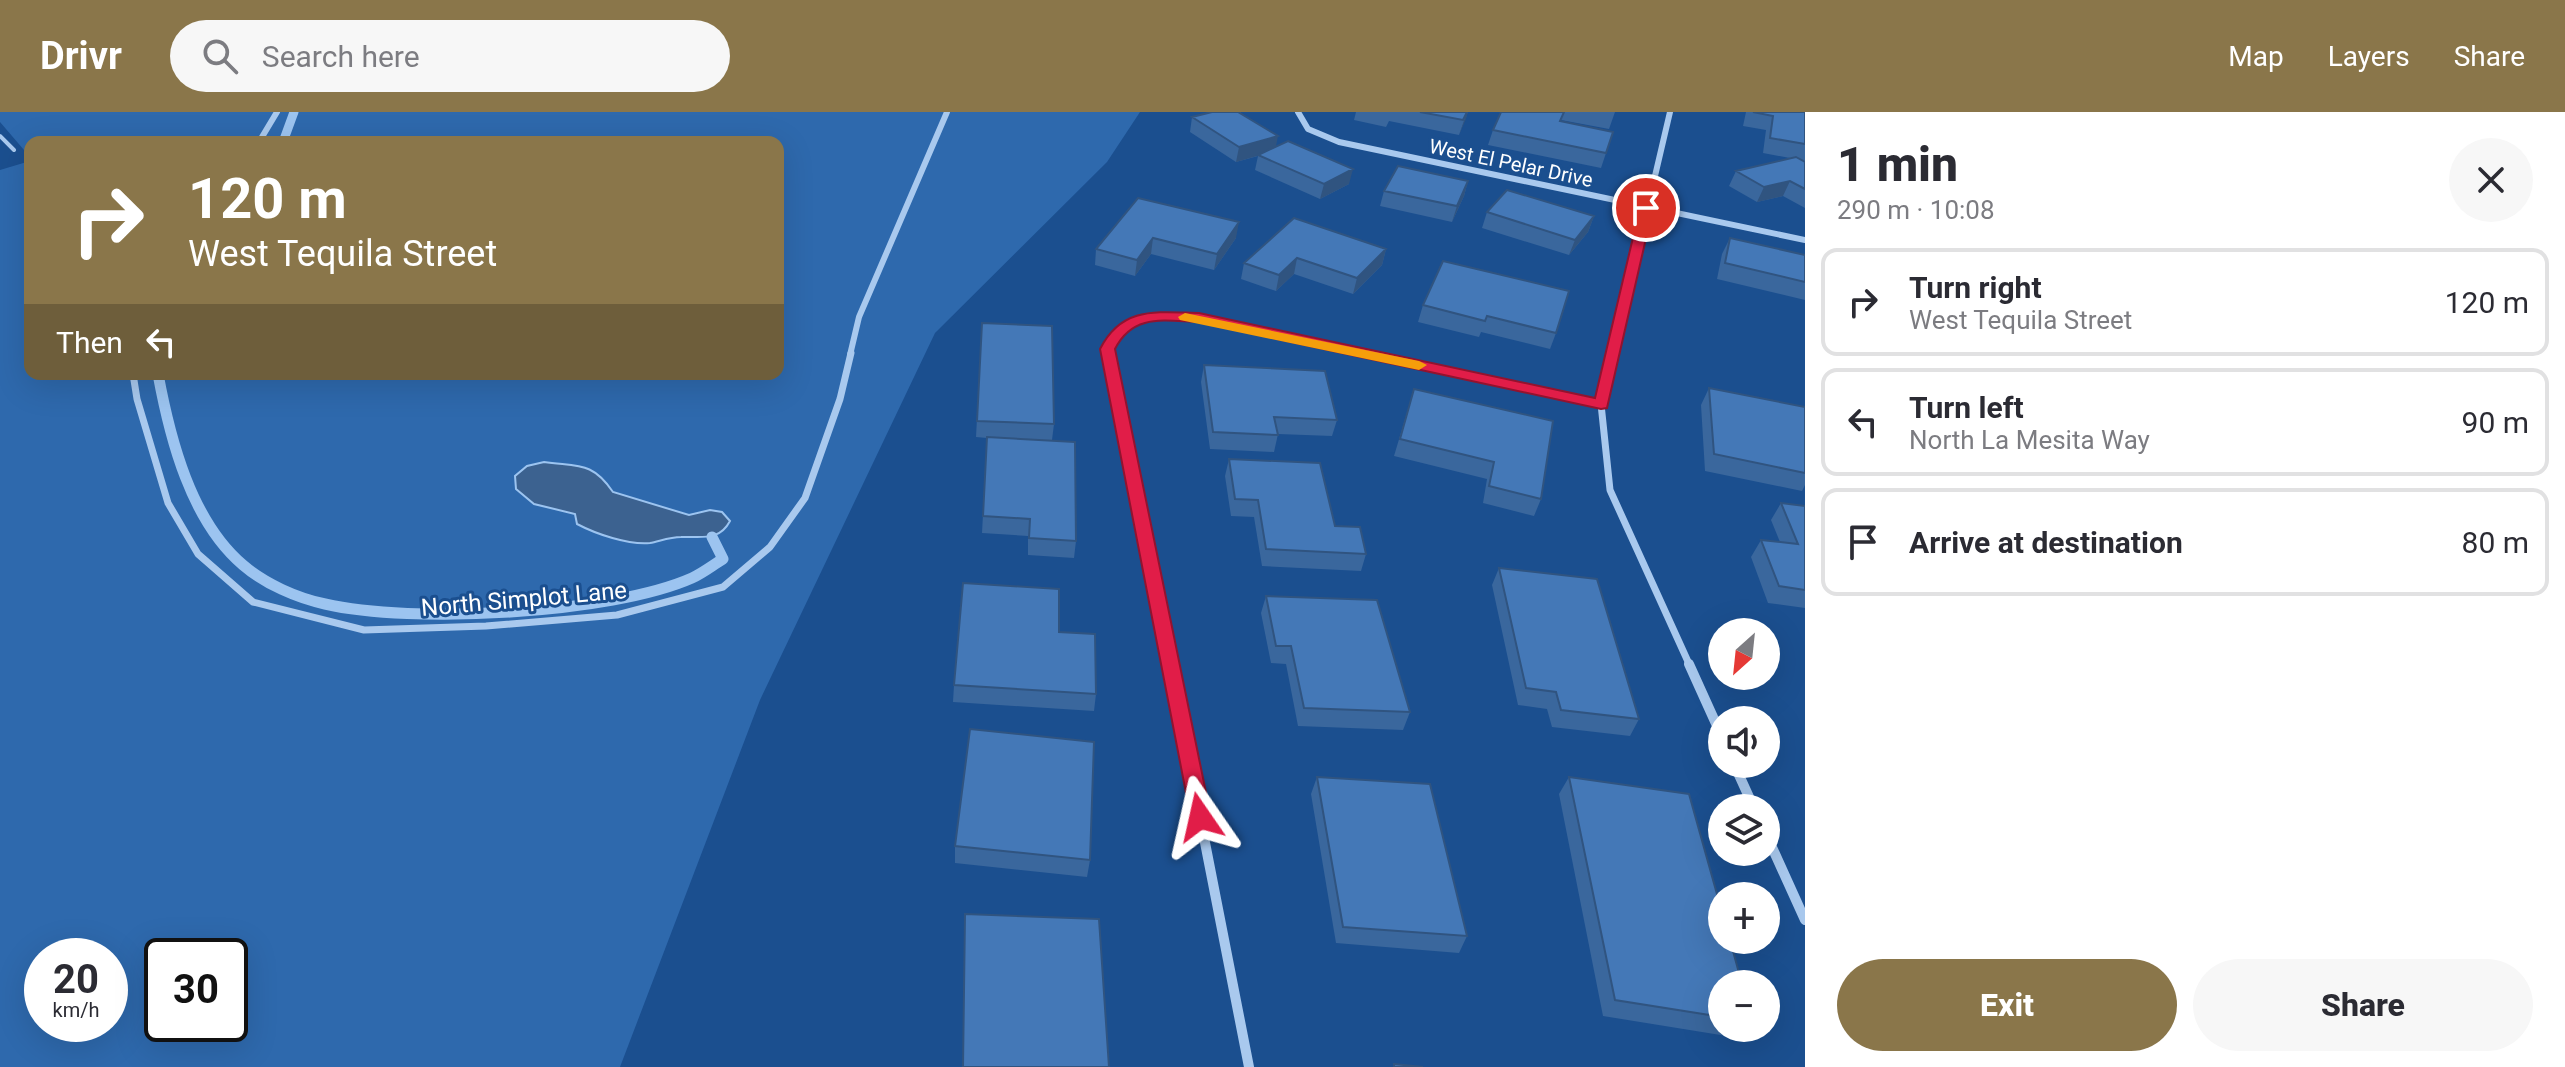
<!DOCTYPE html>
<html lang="en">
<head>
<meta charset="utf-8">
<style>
  :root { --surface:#fff; --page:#f7f7f7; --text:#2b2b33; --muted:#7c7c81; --line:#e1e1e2; --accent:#8a764a }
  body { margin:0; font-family:Roboto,sans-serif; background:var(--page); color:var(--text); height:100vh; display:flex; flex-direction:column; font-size:30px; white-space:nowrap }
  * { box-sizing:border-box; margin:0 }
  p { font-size:26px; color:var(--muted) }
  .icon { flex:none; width:44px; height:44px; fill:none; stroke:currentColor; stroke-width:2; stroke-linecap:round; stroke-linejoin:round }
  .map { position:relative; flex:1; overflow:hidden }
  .details { display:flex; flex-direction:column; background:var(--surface); width:760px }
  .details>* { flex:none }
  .hud { position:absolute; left:24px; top:24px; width:760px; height:244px; border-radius:16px; box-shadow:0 8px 32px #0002; background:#8a764a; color:#fff; overflow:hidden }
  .needle { width:52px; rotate:207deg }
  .fabs { position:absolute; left:1708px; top:506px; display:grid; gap:16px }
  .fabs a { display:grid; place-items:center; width:72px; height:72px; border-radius:50%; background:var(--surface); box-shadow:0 8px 32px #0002; font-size:40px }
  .speed { position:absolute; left:24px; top:826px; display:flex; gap:16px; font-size:40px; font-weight:700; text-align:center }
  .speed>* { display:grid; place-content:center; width:104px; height:104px; border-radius:50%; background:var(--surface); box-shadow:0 8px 32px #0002; line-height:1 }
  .speed small { font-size:20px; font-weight:400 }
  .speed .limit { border:4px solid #111; border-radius:12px; background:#fff; color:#111 }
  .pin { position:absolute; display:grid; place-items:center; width:68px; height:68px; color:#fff; margin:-34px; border:4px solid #fff; border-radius:50%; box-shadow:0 2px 8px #0007 }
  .me { position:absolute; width:88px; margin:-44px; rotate:349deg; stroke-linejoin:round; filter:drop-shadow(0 0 6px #0008) }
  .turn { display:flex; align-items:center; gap:28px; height:168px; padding:0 32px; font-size:36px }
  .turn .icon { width:104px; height:104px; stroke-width:2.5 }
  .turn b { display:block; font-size:56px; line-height:68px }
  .then { display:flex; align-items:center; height:76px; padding:0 32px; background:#0003; gap:16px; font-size:30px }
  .round { display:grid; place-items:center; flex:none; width:84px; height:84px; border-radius:42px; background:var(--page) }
  .overview { display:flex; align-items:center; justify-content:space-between; height:136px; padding:0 32px }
  h1 { font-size:48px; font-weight:800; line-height:60px }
  .button { display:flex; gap:16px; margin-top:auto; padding:16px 32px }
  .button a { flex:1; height:92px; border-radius:48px; background:var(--accent); color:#fff; font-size:32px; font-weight:800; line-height:92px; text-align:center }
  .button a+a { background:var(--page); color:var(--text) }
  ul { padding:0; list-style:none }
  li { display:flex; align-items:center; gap:24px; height:108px; margin:0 16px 12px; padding:0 16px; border:4px solid var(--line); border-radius:16px }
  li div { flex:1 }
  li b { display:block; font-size:30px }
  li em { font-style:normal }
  header { display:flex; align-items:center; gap:48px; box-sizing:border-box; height:112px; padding:0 40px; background:var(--accent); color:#fff }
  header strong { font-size:38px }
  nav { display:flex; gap:44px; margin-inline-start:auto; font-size:28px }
  .search { width:560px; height:72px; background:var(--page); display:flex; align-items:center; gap:20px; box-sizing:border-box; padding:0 28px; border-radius:44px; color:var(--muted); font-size:30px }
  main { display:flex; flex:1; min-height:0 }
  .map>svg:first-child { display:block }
</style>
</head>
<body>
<header>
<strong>Drivr</strong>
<div class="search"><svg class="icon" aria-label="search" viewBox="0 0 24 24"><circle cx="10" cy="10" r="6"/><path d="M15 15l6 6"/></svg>Search here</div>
<nav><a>Map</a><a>Layers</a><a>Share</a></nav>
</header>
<main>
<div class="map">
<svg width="1805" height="955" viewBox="0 0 1805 955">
  <rect width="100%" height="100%" fill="#1b4f8f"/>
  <!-- green -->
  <path fill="#2e69ad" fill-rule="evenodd" d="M0,0h1140l-33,50 -172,171 -175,367 -140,367h-620v-897l30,-9v213h748v-232h-748v15l-30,-35zM42,844h68v68h-68zM162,844h68v68h-68z"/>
  <!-- water -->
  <path fill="#3c6290" stroke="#9cc4f0" stroke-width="2" d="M544,350c34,5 48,-1 69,30l76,23 21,-5 12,2 8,9c-11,21 -29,15 -49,16 -11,0 -21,4 -31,6 -22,2 -54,-9 -73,-19l-2,-10 -41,-10 -18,-15 -1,-13 12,-10z"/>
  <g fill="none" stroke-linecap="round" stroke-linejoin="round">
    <!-- stream-far1 -->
    <path stroke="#9cc4f0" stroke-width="9" d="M283,30l11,-30"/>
    <!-- stream -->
    <path stroke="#9cc4f0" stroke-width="11" d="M158,262c12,65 33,147 85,191 22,19 54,33 82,39 86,20 286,10 367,-26 11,-5 21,-13 31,-19l-11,-22"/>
    <!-- service -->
    <path stroke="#a9c9ee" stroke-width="4" d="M0,24l14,14"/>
    <!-- minor-far2 -->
    <path stroke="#a9c9ee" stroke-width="6" d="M1298,0l10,17 31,13 466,98
      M259,30l18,-30
      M850,243l9,-38 88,-205
      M1109,243l-1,-6c24,-38 51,-33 91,-31l172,37
      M1613,243l57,-243"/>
    <!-- minor-far1 -->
    <path stroke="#a9c9ee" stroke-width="7" d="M1109,241l61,313
      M1362,241l239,51
      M1613,241l-12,51 9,86 80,176
      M133,262l4,25 31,104 30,51 55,48 111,28 122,-4 131,-11 106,-28 47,-40 35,-49 35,-99 11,-46"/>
    <!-- minor -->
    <path stroke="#a9c9ee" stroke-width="10" d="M1170,552l79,403
      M1689,552l33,73
      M1734,652l20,44
      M1766,722l39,86"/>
  </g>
  <!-- wall -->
  <path fill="#3a679d" d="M1212,0h28l36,35 73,37 -29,15 -65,-29 3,-14 -22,6 -46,-30 2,-15z
    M1356,0h112l-9,23 -70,-14 -3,6 -32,-7z
    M1519,0h96l-6,17 -48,-9 -1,1 46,32 -5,15 -113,-23 5,-15z
    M1746,0h59v96l-22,-12 -26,6 -28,-16 7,-15 54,-13 -27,-5 3,-23 -23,-4z
    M1468,69l-4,15 -12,26 -72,-16 4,-15z
    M1138,86l98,40 -22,32 -63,-16 -16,22 -40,-11 1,-16z
    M1487,100l107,4 -6,16 -19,23 -87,-27z
    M1730,126l75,17v45l-88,-21 5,-25z
    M1386,137l-4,16 -29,29 -59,-20 -18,17 -35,-12 3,-16z
    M1443,149l113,72 -6,16 -69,-17 -2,5 -61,-15 5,-17z
    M982,211l72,101 -2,16 24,101 -2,17 -46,-3v-19l-46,-3 5,-95 -11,-1z
    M1204,253l133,55 -5,16 -54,-2 -4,18 -64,-3 -9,-67z
    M1709,276l96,19v78l-3,6 -97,-20 -4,-66z
    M1414,277l127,110 -7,17 -51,-13 4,-24 -93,-23z
    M1229,347l106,67 31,28 -5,17 -99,-5 -8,-49 -23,-1 -6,-40z
    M1781,391l24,3v102l-37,-5 -17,-46 10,-17 19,2 -9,-22z
    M1499,456l140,151 -9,17 -78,-9 -5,-18 -29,-4 -26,-120z
    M1266,484l144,116 -7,18 -105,-4 -12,-62 -15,-1 -10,-50z
    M1059,520l37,62 -2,17 -141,-9 1,-17z
    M1317,665l150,159 -8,17 -123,-10 -25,-149z
    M1569,665l153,207v44h26l-9,10 -136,-22 -44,-222z
    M955,734l135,14 -3,17 -132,-14z
    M965,802l144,153h-146z"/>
  <!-- shaded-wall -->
  <path fill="#305480" d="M1467,0h1l-2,7 -7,16z
    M1278,24l-3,15 -39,11 3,-15z
    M1353,57l-4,15 -29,15 4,-15z
    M1468,69l-4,15 -12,26 5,-16z
    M1790,69l-7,15 -26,6 7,-15z
    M1594,104l-6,16 -19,23 6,-15z
    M1239,110l-3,16 -22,32 3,-16z
    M1153,126l-2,16 -16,22 2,-16z
    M1386,137l-4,16 -29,29 4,-16z
    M1297,146l-3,16 -18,17 3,-16z"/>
  <!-- building -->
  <path fill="#4478b7" stroke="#305480" stroke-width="2" d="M1212,0h26l40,24 -39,11 -47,-30z
    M1420,0h47l-4,8z
    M1501,0h63l-4,9 53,11 -7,21 -113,-23z
    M1753,0h52v32l-35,-6 3,-22z
    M1288,29l65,28 -29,15 -66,-29z
    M1796,45l9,5v27l-15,-8 -26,6 -28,-16z
    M1398,54l70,15 -11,25 -73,-15z
    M1507,78l87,26 -19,24 -88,-28z
    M1138,86l101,24 -22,32 -64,-16 -16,22 -41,-11z
    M1294,106l92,31 -29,29 -60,-20 -18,17 -35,-12z
    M1730,126l75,17v27l-80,-19z
    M1443,149l126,30 -13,42 -69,-17 -2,5 -62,-16z
    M982,211l70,3 2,98 -77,-3z
    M1204,253l121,6 12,49 -63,-3 4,18 -65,-3z
    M1709,276l96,19v66l-91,-19z
    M1414,277l139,32 -12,78 -52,-13 5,-24 -94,-23z
    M987,325l88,5 1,99 -47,-3 1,-19 -47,-3z
    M1229,347l91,4 15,63 25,1 6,27 -100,-5 -8,-49 -23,-1z
    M1781,391l24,3v84l-26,-4 -18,-46 37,4z
    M1499,456l98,11 42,140 -78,-9 -5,-18 -30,-4z
    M963,471l96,6v43l36,2 1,60 -142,-9z
    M1266,484l111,4 33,112 -106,-4 -13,-62h-15z
    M970,617l124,13 -4,118 -135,-14z
    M1317,665l113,7 37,152 -124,-9z
    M1569,665l120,17 33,118v28h8l12,44h-20v33l-107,-17z
    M965,802l134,5 10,148h-146z
    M1394,952l29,3h-29z"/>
  <!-- route -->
  <path fill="#e11d48" stroke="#92132f" stroke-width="2" d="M1646,92l7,4 -46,200 -6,1 -402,-87c-34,-1 -66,-9 -84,27l96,468 -3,7 -8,2 -8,-2 -92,-475c22,-43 56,-37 99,-36l396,85 45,-190z"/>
  <!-- slow -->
  <path fill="#f59e0b" d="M1185,201l234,48 8,4 -8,5 -239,-50 -2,-3z"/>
  <g text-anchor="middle" stroke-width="6" stroke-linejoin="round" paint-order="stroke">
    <!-- far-street labels -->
    <g font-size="20" fill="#fff" stroke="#1b4f8f">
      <text transform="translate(1511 51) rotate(12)" y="7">West El Pelar Drive</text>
    </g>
    <!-- street labels -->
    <g font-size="24" fill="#fff" stroke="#1b4f8f">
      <text transform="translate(524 487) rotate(-5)" y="8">North Simplot Lane</text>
    </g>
  </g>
</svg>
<div class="fabs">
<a><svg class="needle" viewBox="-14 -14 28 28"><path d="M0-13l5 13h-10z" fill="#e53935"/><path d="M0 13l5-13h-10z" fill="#7c7c81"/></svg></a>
<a><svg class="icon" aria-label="sound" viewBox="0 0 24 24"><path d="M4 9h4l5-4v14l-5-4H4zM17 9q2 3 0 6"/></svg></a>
<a><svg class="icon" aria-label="layers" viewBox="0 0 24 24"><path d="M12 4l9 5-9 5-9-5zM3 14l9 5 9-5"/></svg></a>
<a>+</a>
<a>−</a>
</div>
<div class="speed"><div>20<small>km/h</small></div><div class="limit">30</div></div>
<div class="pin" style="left:1646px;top:96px;background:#d93025"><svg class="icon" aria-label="arrive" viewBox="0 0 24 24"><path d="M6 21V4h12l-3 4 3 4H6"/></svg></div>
<svg class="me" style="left:1200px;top:705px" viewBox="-20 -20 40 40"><path d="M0-17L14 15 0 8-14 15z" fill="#e11d48" stroke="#fff" stroke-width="4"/></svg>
<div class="hud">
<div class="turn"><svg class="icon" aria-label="right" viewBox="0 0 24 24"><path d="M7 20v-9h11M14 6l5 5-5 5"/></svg><div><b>120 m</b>West Tequila Street</div></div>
<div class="then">Then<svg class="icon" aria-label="left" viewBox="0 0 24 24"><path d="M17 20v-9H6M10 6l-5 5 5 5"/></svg></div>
</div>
</div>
<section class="details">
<div class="overview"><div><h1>1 min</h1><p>290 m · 10:08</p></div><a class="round"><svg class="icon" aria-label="close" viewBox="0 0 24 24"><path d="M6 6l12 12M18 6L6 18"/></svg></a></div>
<ul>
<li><svg class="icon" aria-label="right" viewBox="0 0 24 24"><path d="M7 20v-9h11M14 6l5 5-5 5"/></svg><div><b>Turn right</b><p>West Tequila Street</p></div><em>120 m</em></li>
<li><svg class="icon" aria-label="left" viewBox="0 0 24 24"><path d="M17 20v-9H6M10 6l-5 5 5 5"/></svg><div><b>Turn left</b><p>North La Mesita Way</p></div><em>90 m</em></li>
<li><svg class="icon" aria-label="arrive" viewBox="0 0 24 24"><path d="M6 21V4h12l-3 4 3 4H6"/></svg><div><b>Arrive at destination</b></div><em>80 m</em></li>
</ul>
<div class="button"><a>Exit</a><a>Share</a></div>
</section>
</main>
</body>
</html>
